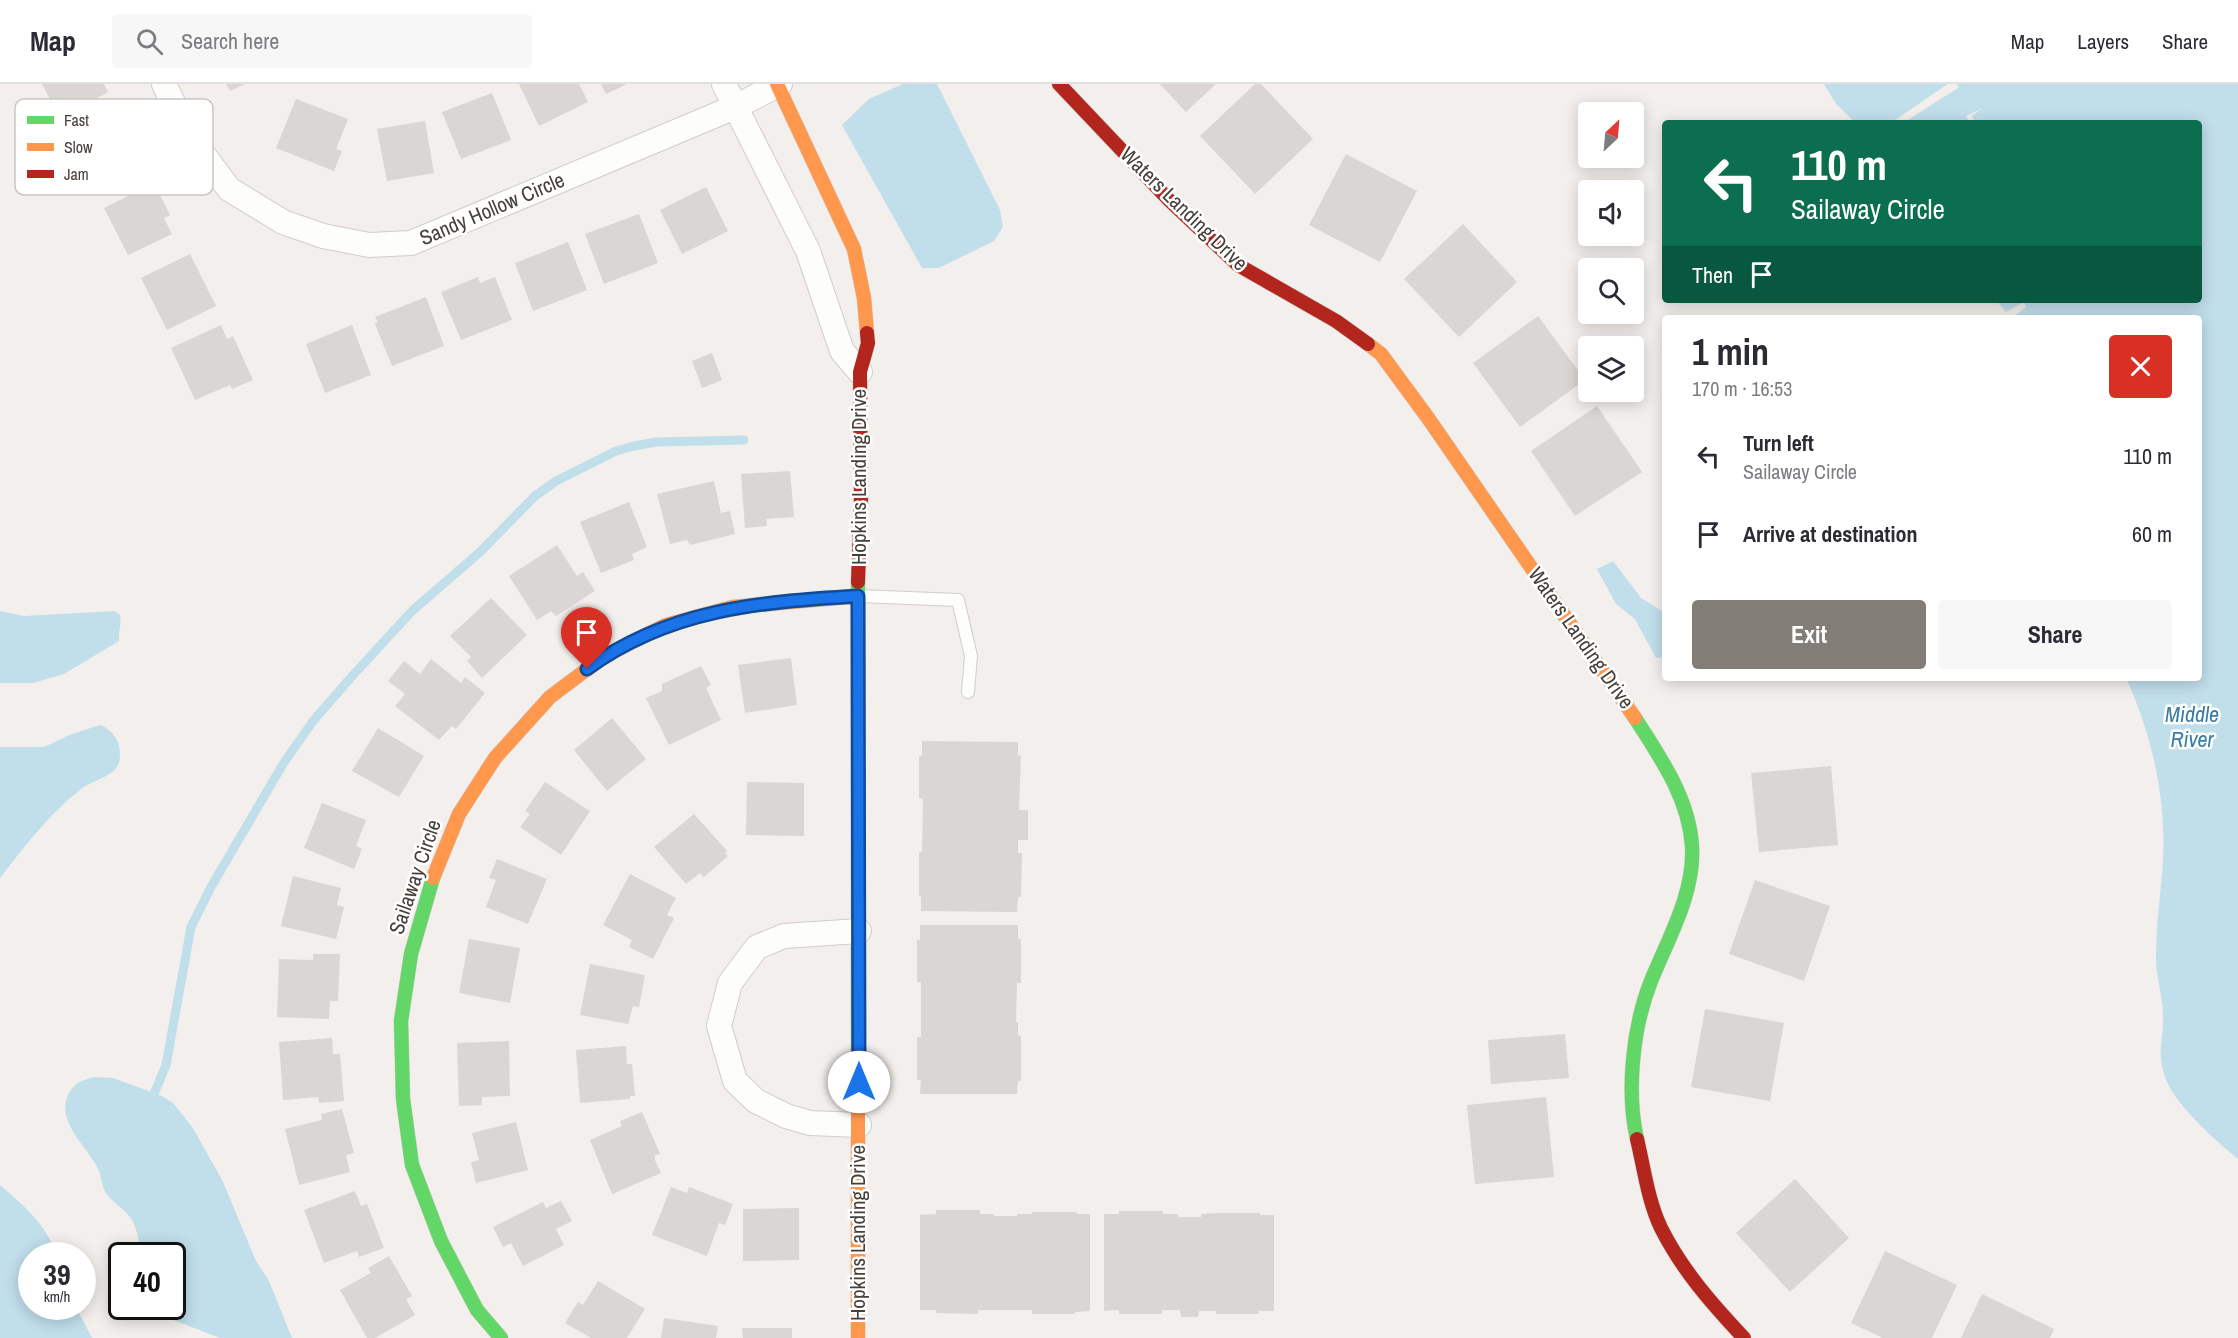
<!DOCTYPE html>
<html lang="en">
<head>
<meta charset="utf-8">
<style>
  :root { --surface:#fff; --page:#f7f7f7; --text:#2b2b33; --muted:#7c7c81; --line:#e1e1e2; --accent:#837d78 }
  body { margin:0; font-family:"Archivo Narrow",sans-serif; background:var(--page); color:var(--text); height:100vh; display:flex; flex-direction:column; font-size:22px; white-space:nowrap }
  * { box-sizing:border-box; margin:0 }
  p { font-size:20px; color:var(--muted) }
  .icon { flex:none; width:33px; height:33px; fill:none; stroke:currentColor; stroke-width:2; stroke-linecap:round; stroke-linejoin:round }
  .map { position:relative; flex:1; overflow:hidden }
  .panel { position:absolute; left:1662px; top:231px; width:540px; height:366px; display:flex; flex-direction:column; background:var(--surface); border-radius:6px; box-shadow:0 3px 15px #0003 }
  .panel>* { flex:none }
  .guide { position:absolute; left:1662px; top:36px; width:540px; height:183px; border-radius:6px; box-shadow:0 3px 15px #0003; background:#0b6e4f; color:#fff; overflow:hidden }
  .needle { width:39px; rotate:26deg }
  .controls { position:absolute; left:1578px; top:18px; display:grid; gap:12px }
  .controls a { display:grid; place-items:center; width:66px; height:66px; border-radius:6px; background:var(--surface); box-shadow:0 3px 15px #0003; font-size:30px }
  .speed { position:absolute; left:18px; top:1158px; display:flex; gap:12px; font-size:30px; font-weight:700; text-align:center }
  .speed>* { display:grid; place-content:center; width:78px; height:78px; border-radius:50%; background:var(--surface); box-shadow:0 3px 15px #0003; line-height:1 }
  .speed small { font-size:15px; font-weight:400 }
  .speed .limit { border:3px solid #111; border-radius:9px; background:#fff; color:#111 }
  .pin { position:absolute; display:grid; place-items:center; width:51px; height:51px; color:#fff; margin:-62px -26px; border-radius:50% 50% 50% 0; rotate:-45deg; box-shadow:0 0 6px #0007 }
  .pin .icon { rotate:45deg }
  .me { position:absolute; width:66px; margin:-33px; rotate:0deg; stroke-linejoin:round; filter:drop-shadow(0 0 4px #0008) }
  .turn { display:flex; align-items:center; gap:21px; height:126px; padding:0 30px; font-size:27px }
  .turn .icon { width:78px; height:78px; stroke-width:2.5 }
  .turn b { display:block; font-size:42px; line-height:51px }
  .then { display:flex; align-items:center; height:57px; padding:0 30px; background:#0003; gap:12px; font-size:22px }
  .round { display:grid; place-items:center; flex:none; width:63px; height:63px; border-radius:6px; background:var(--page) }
  .overview { display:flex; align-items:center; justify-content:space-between; height:102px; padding:0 30px }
  h1 { font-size:36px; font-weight:800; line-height:45px }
  .button { display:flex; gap:12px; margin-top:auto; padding:12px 30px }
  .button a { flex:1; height:69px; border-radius:6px; background:var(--accent); color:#fff; font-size:24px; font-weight:800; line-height:69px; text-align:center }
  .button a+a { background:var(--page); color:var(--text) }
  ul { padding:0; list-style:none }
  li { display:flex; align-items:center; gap:18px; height:78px; padding:0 30px }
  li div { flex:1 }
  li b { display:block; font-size:22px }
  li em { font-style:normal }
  header { display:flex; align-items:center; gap:36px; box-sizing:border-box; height:84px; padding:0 30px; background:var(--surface); border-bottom:2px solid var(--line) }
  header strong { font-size:28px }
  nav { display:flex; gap:33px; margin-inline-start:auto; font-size:21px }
  .search { width:420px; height:54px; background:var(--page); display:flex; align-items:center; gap:15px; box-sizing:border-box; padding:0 21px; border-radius:6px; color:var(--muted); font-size:22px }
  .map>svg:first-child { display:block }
</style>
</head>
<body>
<header>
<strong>Map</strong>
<div class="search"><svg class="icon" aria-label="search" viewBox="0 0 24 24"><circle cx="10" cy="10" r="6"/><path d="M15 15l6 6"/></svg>Search here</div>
<nav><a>Map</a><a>Layers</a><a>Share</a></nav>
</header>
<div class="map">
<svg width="2238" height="1254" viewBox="0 0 2238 1254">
  <rect width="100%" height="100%" fill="#f2efec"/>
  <!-- water -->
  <path fill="#c1deeb" d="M903,0h34l63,126 3,17 -9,14 -55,27h-17l-80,-143 27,-26z
    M1824,0h124l-57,39h-35l-20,-19z
    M1956,0h282v1075c-21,-17 -60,-52 -71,-77 -12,-29 -3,-40 -4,-67 0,-20 -8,-40 -7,-59 0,-32 5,-64 7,-96 3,-63 -11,-125 -37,-182h73v-360h-187l14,-11 -2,-5 -18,10 -10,-12h203v-177h-224l-3,-7 9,-7 -15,7 4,7h-67l55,-35z
    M1613,477l28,37 24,15v44l-9,1 -21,-39 -19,-15 -19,-35z
    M0,527l24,5 91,-5 5,4c2,10 -2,16 -1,26l-55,33 -31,9h-33z
    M100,641c15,5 23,22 19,38 -4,13 -28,18 -38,26 -32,25 -56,57 -81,89v-131h44l28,-13z
    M95,993l18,1 49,18 11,7 20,25 30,54 33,79 13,20 23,57h-72l-60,-23 -7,-8 19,-1v-50l-31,-1c-2,-12 -3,-24 -9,-35 -6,-11 -19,-16 -26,-27 -5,-8 -4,-18 -9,-26 -12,-23 -42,-46 -28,-74 6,-11 14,-13 26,-16z
    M0,1101c25,22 45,38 57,70l-25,1v50l44,1 16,31h-92z"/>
  <!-- pier -->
  <path fill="#f2efec" d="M1948,0h3l-1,2 -54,37h-5z
    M1953,0h3l3,3 -59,36 54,-36z"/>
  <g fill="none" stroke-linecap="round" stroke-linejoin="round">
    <!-- stream -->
    <path stroke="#c1deeb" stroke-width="9" d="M154,1010l12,-29 25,-138 20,-40 72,-123 30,-43 41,-47 58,-63 68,-59 55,-56 21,-15 60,-30 18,-5 22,-4 88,-2"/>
  </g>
  <!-- building -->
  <path fill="#d9d6d3" d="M42,0h62l4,8 -48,26z
    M226,0h19l-15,7z
    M519,0h60l9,18 -49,24z
    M601,0h26l-21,10z
    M1160,0h56l-30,28z
    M1255,0h6l52,55 -58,55 -55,-58z
    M492,9l19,47 -50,19 -19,-47z
    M296,15l52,20 -12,30 6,2 -8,20 -58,-23z
    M425,37l9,52 -47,8 -10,-52z
    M1346,70l71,37 -37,71 -71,-37z
    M154,99l16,32 -6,3 8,16 -44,21 -24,-47z
    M706,103l22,44 -46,23 -22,-44z
    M639,130l19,49 -54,21 -19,-50z
    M1463,140l54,58 -58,55 -55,-58z
    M568,158l19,48 -54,21 -18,-48z
    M190,170l26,52 -49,24 -26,-52z
    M478,193l2,6 15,-6 17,43 -51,20 -20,-48z
    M426,213l18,49 -52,20 -17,-42 3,-2 -3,-5z
    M1538,232l47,64 -65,47 -47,-64z
    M221,241l6,14 6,-3 20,44 -21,9 -2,-4 -35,15 -24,-52z
    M352,241l19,50 -46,18 -19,-49z
    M712,269l10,27 -20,8 -10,-27z
    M1597,322l45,66 -67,44 -44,-65z
    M790,387l4,46 -28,2 1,7 -22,2 -4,-54z
    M714,397l7,32 9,-2 5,23 -45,11 -3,-5 -17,4 -13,-50z
    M629,418l18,45 -15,7 2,6 -33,13 -21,-51z
    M557,461l20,31 6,-4 12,19 -39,25 -5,-5 -14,9 -28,-44z
    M491,514l36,37 -45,43 -15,-17 4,-4 -21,-21z
    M791,574l6,47 -52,8 -7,-48z
    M431,575l30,24 4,-6 20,16 -29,36 -4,-3 -13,14 -44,-34 10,-12 -17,-13 16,-20 16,13z
    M701,582l10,19 -5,3 15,32 -52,25 -23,-47 16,-7v-7z
    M612,634l34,41 -39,32 -33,-41z
    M378,644l46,28 -25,41 -47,-26z
    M922,657l96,1v14l3,-1 -2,55h9v30h-10v13h4l-1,44h-3l-1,15 -96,-1v-15h-2v-44h3l1,-53 -4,-1v-42h3z
    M1831,682l7,79 -79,7 -8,-79z
    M545,698l45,29 -29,44 -41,-28 10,-13 -5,-3z
    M747,698l57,1v53l-58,-1z
    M322,719l44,17 -10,26 6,3 -8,20 -50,-21z
    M694,730l33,37 -2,2 3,3 -24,21 -4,-4 -14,11 -32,-37z
    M497,775l50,20 -19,45 -42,-17 10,-27 -7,-2z
    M630,790l46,24 -9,17 7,3 -21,41 -24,-12 3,-7 -29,-15z
    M293,792l48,12 -4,17 7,2 -8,32 -55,-13z
    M1755,796l75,26 -26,75 -75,-27z
    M920,841h98v14h3v44h-4l-1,39h2v13l3,1v45h-3l-1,13h-97l1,-14h-4v-43h4v-55h-4v-42h3z
    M469,855l51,9 -10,55 -51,-10z
    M313,870h27l-2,47h-8l-1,18 -52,-2 2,-58 34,1z
    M590,880l55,11 -6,32 -6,-1 -5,18 -48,-9z
    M1705,925l79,14 -14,78 -79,-14z
    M1565,950l4,44 -78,6 -3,-44z
    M332,954l1,16h7l4,47 -25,2 -1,-6 -35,3 -4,-58z
    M509,957l1,55 -28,1v8l-23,1 -2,-63z
    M626,962l1,18h5l3,32h-5v3l-50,4 -4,-53z
    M1546,1013l8,80 -79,7 -8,-79z
    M342,1025l12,44 -8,2 4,17 -51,13 -14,-56 37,-9 -1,-6z
    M642,1028l18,42 -5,1v5l6,13 -49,21 -22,-54 32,-14 -2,-5z
    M516,1038l12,48 -52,13 -5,-21 8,-2 -7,-27z
    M1795,1095l54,59 -59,54 -54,-59z
    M671,1103l16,6 2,-6 44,17 -8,21 -6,-2 -12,33 -55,-21z
    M355,1107l6,15 6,-2 17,44 -25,9 -2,-6 -33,12 -20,-53z
    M561,1117l11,20 -16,8 8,16 -41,21 -12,-23 -8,4 -10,-20 50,-25 3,6z
    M799,1124v52l-56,1v-52z
    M936,1126h44v4h14v2h23v-2h15v-2h44l1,2h13v97l-15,1v2h-43v-4h-54v4l-42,-1v-3h-16v-95l16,-1z
    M1119,1127h44v3h15v3h23v-3l16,-1h43v2h14v96h-16l1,3h-43v-3h-17l-1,6h-17l-1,-7h-18v4h-43v-4l-15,1v-97h15z
    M1885,1167l72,34 -25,53h-49l-32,-15z
    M389,1172l23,40 -6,3 9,16 -40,23h-8l-27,-48 31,-17 -3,-5z
    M598,1197l47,28 -18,29h-36l-26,-15 13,-21 5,3z
    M1982,1210l72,35 -4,9h-89z
    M664,1234l54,8 -2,12h-55z
    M742,1244h50v10h-49z"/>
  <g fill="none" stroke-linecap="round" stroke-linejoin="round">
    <!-- lane casing -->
    <g stroke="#d0cdca" stroke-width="14">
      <path id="lane" d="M859,512l99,4 13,56 -3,36"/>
    </g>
    <!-- street casing -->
    <g stroke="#d0cdca" stroke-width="26">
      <path id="street" d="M164,0l24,50 41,55 54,33 40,14 46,9 42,-2 324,-136 45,-23
        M724,0l84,167 34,100 18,21
        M859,1041l-49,-2 -24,-7 -30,-15 -21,-20 -16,-55 11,-43 27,-36 27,-11 75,-5"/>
    </g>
    <!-- fast casing -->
    <g stroke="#d0cbc4" stroke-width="15">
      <path id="fast" d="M1635,634c25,39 54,80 57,128 3,47 -24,93 -41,135 -18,45 -25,110 -14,158
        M433,794l-22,76 -10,67 2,78 9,66 29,76 36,69 24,28
        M858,1005v-507"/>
    </g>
    <!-- slow casing -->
    <g stroke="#d0cbc4" stroke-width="15">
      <path id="slow" d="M777,0l77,165 10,49 3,35
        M1368,260l13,10 47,64 207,300
        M433,794l26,-64 36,-56 55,-61 56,-42 60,-30 67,-18 125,-11
        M858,1005v249"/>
    </g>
    <!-- jam casing -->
    <g stroke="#d0cbc4" stroke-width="15">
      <path id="jam" d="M1059,0l110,116 69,65 98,56 32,23
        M858,498l3,-85 -1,-125 8,-29 -1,-10
        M1637,1055c7,29 11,62 24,89 21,42 51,76 83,110"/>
    </g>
    <!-- lane -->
    <use href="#lane" stroke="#fdfdfc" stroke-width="12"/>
    <!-- street -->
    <use href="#street" stroke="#fdfdfc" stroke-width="24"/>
    <!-- fast -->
    <use href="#fast" stroke="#63d668" stroke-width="14"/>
    <!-- slow -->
    <use href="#slow" stroke="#ff974d" stroke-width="14"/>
    <!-- jam -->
    <use href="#jam" stroke="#b3261e" stroke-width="14"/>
  </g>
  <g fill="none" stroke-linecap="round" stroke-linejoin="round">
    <!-- route casing -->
    <g stroke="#114b97" stroke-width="15">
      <path id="route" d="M587,585c82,-60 173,-67 271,-73l1,486"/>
    </g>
    <!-- route -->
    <use href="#route" stroke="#1a73e8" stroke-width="10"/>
  </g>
  <g text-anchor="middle" stroke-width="5" stroke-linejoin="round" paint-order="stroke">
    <!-- street labels -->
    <g font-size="21" fill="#474039" stroke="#fff">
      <text transform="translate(492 125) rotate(-23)" y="7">Sandy Hollow Circle</text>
      <text transform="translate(1184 125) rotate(44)" y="7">Waters Landing Drive</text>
      <text transform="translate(859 393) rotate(-90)" y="7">Hopkins Landing Drive</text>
      <text transform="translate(1581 554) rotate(55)" y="7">Waters Landing Drive</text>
      <text transform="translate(415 793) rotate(-71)" y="7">Sailaway Circle</text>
      <text transform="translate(858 1149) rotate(-90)" y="7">Hopkins Landing Drive</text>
    </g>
    <!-- water labels -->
    <g font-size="22" font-style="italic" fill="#387da3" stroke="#fff">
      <text x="2192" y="638">Middle<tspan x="2192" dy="25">River</tspan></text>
    </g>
  </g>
  <!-- legend -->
  <rect x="15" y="15" width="198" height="96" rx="9" fill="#fff" stroke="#c8c6c4" stroke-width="1.5"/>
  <rect x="27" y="32" width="27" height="8" fill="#63d668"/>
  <rect x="27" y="59" width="27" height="8" fill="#ff974d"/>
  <rect x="27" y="86" width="27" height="8" fill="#b3261e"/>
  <g font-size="16" fill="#474039">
    <text x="64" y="42">Fast</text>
    <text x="64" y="69">Slow</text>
    <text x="64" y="96">Jam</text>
  </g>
</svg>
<div class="controls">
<a><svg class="needle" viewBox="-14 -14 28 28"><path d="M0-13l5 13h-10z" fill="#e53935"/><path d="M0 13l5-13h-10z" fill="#7c7c81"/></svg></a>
<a><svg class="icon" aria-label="sound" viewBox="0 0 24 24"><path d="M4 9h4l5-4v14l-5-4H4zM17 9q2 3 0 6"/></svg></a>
<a><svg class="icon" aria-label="search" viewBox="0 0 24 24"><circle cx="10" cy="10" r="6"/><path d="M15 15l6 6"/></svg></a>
<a><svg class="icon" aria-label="layers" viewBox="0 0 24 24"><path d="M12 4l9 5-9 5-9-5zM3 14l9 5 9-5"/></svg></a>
</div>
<div class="speed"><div>39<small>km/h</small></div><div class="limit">40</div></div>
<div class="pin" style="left:587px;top:585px;background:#d93025"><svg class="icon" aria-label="arrive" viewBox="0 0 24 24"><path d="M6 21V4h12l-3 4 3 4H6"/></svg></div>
<svg class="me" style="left:859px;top:998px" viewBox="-20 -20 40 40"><circle r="19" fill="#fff"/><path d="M0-13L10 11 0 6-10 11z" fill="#1a73e8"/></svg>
<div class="guide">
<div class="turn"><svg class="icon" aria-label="left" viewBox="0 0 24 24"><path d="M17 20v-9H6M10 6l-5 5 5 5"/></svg><div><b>110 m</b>Sailaway Circle</div></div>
<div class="then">Then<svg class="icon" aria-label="arrive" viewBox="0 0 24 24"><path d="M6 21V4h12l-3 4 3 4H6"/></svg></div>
</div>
<section class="panel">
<div class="overview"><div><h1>1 min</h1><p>170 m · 16:53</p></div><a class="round" style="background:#d93025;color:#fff"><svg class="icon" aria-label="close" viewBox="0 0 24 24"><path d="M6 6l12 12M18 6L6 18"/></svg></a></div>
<ul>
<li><svg class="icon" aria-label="left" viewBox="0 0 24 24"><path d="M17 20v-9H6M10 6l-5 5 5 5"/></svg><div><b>Turn left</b><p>Sailaway Circle</p></div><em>110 m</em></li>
<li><svg class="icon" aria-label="arrive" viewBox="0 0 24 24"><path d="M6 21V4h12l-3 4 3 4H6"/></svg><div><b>Arrive at destination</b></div><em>60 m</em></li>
</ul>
<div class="button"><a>Exit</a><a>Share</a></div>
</section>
</div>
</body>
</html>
